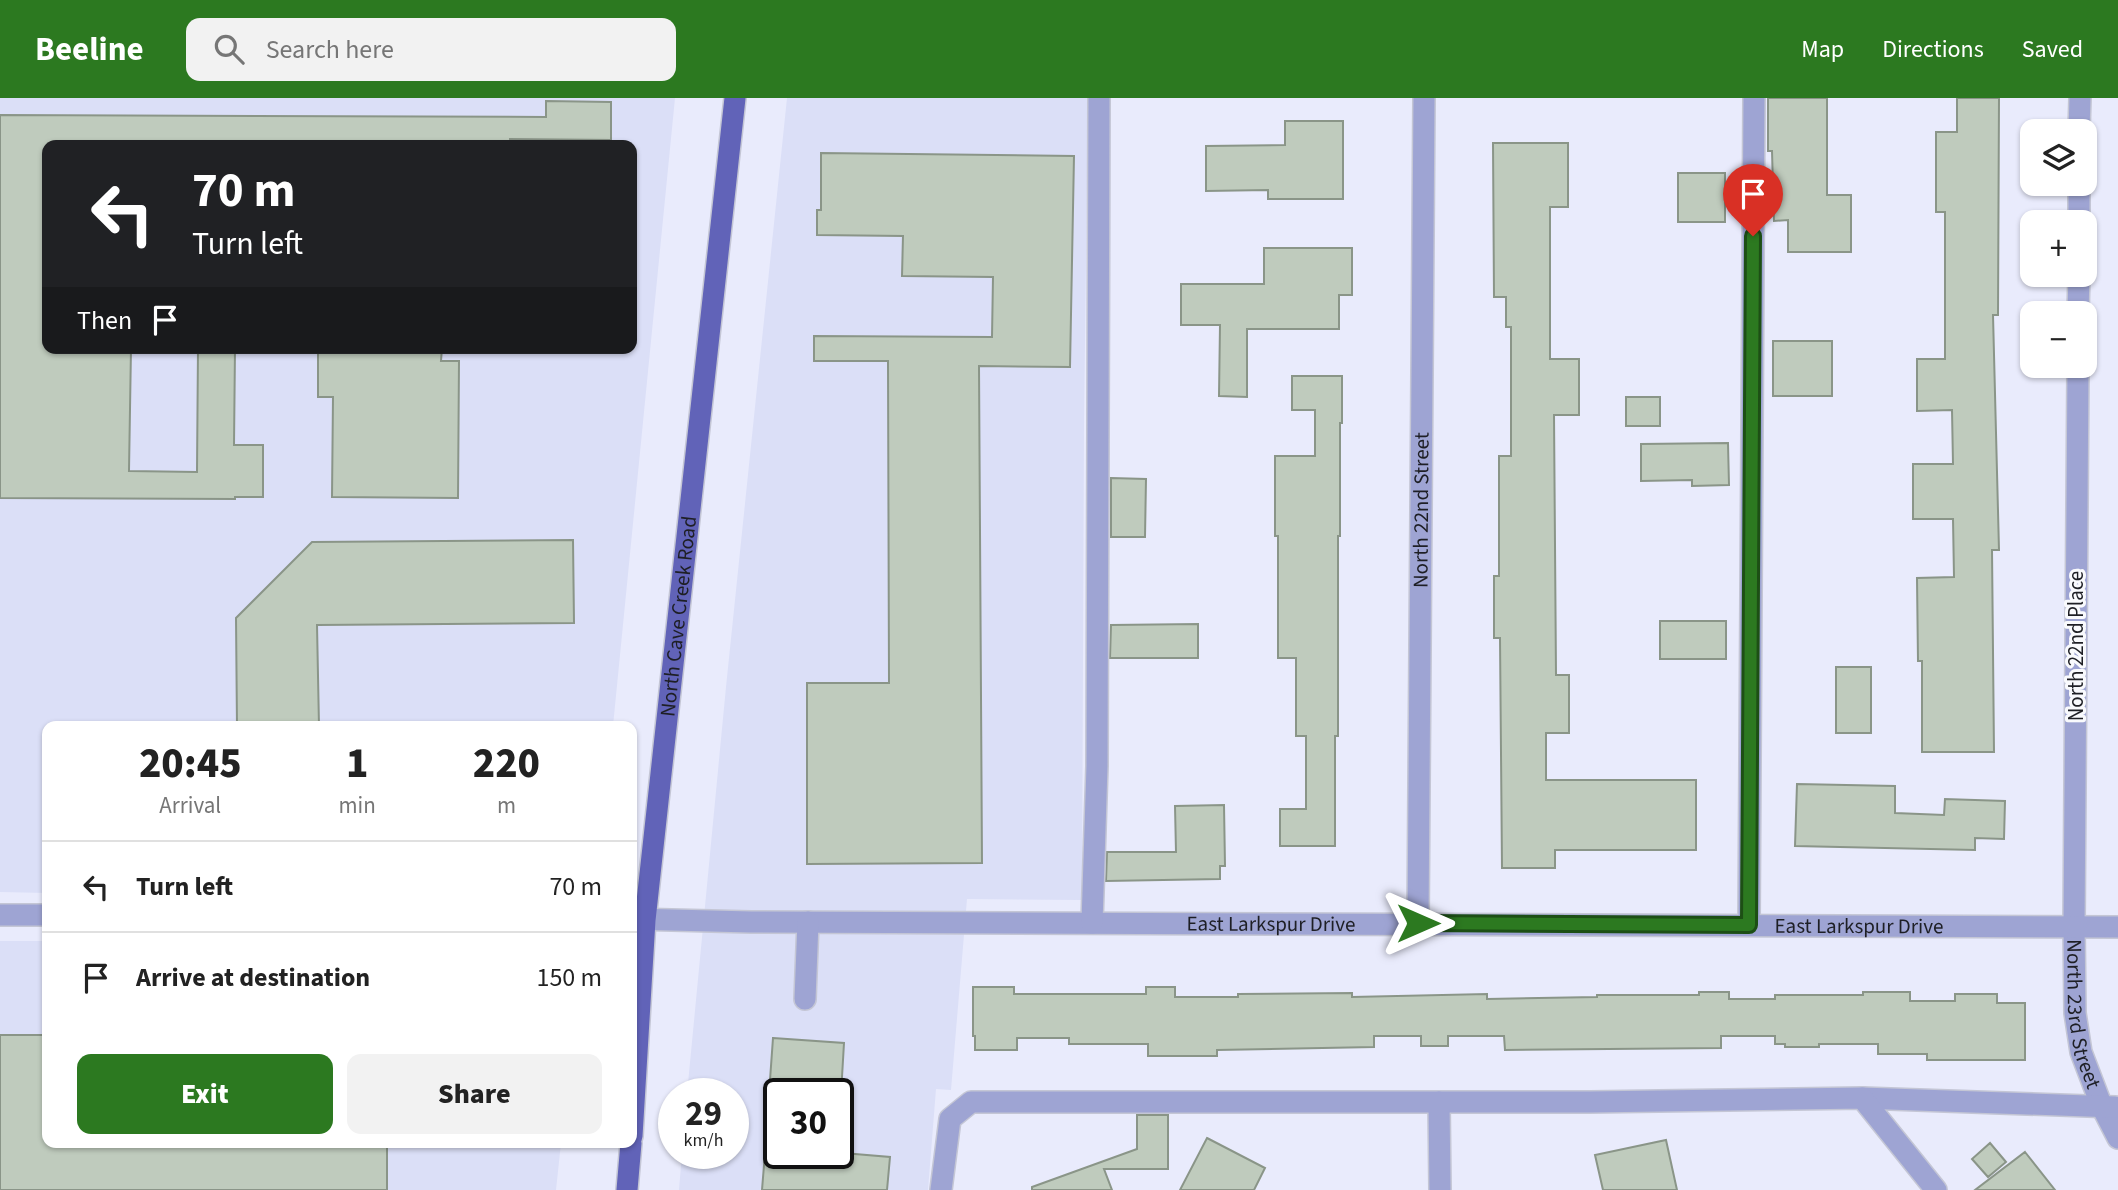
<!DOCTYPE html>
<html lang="en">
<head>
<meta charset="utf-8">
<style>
  :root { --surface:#fff; --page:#f2f2f2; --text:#222; --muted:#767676; --line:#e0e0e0; --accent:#2c7920 }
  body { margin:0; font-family:"Source Sans 3",sans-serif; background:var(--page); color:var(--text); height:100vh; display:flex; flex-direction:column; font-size:26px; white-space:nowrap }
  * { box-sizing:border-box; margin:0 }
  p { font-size:23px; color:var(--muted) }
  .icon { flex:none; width:38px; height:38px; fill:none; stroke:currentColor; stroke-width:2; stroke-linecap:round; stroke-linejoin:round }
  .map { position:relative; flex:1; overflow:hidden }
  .sheet { position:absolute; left:42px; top:623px; width:595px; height:427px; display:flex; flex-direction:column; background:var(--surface); border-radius:14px; box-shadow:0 2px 5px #0004 }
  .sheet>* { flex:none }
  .top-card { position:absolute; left:42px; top:42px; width:595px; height:214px; border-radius:14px; box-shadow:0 2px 5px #0004; background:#202124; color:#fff; overflow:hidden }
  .tools { position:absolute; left:2020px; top:21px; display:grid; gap:14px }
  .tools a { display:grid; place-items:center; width:77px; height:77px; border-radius:14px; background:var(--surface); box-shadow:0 2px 5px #0004; font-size:35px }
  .speed { position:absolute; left:658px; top:980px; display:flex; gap:14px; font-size:35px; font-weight:700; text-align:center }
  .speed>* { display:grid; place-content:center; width:91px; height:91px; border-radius:50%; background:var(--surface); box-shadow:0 2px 5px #0004; line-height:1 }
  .speed small { font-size:18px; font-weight:400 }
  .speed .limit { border:4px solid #111; border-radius:10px; background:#fff; color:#111 }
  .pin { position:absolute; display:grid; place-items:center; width:60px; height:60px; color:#fff; margin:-72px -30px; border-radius:50% 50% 50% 0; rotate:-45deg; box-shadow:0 0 7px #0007 }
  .pin .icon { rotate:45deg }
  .me { position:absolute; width:77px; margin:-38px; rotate:90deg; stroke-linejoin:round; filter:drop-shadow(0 0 5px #0008) }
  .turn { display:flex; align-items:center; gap:24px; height:147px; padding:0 35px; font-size:32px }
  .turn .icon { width:91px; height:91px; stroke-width:2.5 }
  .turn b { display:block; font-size:49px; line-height:60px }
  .then { display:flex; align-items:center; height:66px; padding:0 35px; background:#0003; gap:14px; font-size:26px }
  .eta { display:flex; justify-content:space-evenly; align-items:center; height:119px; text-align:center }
  .eta b { font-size:42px; font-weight:800; line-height:49px }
  .action { display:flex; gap:14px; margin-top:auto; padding:14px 35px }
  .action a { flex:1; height:80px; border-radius:14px; background:var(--accent); color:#fff; font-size:28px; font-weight:800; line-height:80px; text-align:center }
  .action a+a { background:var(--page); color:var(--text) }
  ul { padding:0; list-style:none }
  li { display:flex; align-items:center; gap:21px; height:91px; padding:0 35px; border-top:2px solid var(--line) }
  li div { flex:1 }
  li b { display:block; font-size:26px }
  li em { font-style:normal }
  header { display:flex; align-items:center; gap:42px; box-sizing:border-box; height:98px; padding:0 35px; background:var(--accent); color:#fff }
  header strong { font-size:33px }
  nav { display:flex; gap:38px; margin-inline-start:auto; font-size:24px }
  .search { width:490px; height:63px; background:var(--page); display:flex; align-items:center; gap:18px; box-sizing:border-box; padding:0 24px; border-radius:14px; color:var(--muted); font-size:26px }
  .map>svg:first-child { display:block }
</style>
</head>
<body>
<header>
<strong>Beeline</strong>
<div class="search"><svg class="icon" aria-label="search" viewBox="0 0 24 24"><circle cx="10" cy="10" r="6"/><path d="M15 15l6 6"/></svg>Search here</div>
<nav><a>Map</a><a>Directions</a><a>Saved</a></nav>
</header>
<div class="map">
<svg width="2118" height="1092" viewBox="0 0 2118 1092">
  <rect width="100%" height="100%" fill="#e9ebfc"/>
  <!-- built -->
  <path fill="#dbdff7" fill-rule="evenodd" d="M0,0h675l-62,628h-566v167l-47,-1zM47,47h585v203h-585z
    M787,0h301l-4,327 -2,475 -115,-1 -16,191 -15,-1 -8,101h-249l3,-37h51v-59h-46l39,-407zM779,996h59v59h-59z
    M0,843h47v202h514l-5,47h-556z"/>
  <!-- building -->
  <path fill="#bfcbbd" stroke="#8a9588" stroke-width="2" d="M1768,0h59v97h24v57h-63v-32l-14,1 -2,-70h-4z
    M1957,0h42l-1,217h-5l6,235h-7l2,202h-72v-91h-4l-1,-83 37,-1 -1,-58h-40v-55h40l-1,-54 -35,1v-52h28v-147h-9v-80h21z
    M546,3l65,1v38l-101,-1v5l-29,1 -219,-2v2h-215v203h84l-2,123 68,1 1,-124h37l-1,97h29v52h-28v2l-235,-1v-383l546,2z
    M1285,23h58v78h-75v-9l-62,1v-45l79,-1z
    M1493,45h75v64h-18v152h29v56h-25l2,260h13v58h-23v47h150v70h-141v18h-53l-2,-230h-6v-62h5v-120h12v-129h-5v-30h-12z
    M821,55l253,3 -4,211 -91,-1 3,497 -175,1v-181h82l-1,-322h-74v-25l178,1 1,-60 -91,-1 1,-40 -86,-1v-25h4z
    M1678,75h47v49h-47z
    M1264,150h88v47h-13v34h-92v68l-28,-1 1,-71h-39v-41h83z
    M1773,243h59v55h-59z
    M374,250h68l-1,13h18l-1,137 -126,-1 1,-100h-15v-45h56z
    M1292,278h50v47h-2v113h-2v200h-3v110h-55v-37h26v-73h-10v-78h-18v-122h-3v-80h40v-46h-23z
    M1626,299h34v29h-34z
    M1728,345l1,42 -37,1v-6l-51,1v-37z
    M1111,380l35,1 -1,58h-34z
    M573,442l1,83 -257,2 2,101h-82l-1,-108 76,-76z
    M1660,523h66v38h-66z
    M1198,526v34h-88l1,-33z
    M1836,569h35v66h-35z
    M1797,686l98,2v27l49,2 1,-16 60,2 -1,38 -29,-1v12l-180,-4z
    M1224,707l1,61h-5v13l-114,2 1,-29h69l-1,-46z
    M973,889h41v7h132v-7h29v10h63v-3l114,-1v4l135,-3v5l110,-2v-2h102v-3h30v7h46v-4h88v-3h47v9h45v-7h42v9h28v57h-98v-6h-49v-10h-59v3h-34v-3h-10v-8h-54v12l-216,2 -1,-14h-56v10h-27v-10h-47v11l-157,3v6h-69v-12h-79v-6h-52v12h-42v-14h-2z
    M0,937h47v108h340v47h-387z
    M773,940l71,5 -3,51h-72z
    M1137,1017h31v54h-64l8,21h-80v-3l105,-38z
    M1207,1040l58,30 -11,22h-74z
    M1666,1042l11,50h-74l-8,-35z
    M1990,1045l16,19 -18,15 -16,-18z
    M2025,1054l30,38h-80z
    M765,1055h78l47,4 -3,33h-125z"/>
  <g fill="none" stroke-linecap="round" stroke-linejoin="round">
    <!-- minor casing -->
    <g stroke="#c4c6d5" stroke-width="24">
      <g id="minor">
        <path d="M2079,33l1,-33"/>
        <path d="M2079,124v-38"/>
        <path d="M2078,215l1,-38"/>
        <path id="s1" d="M2078,268l-4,561 1,86 6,39 21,55 16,31"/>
        <path d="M0,817h47"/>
        <path id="s2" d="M632,821l119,3 1367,5"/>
        <path d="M1092,825l5,-157 2,-668"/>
        <path id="s3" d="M1418,825l6,-825"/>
        <path d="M1749,827l5,-827"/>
        <path d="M805,901l3,-77"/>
        <path d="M1862,1000l253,9"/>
        <path d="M1439,1004l1,88"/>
        <path d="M941,1092l9,-71 21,-17h619l272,-4 74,92"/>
      </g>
    </g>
    <!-- major casing -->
    <g stroke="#c4c6d5" stroke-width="24">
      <g id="major">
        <path id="s4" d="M632,1038l13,-216 90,-822"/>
        <path d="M627,1092l4,-47"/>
      </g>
    </g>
    <!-- minor -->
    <use href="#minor" stroke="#9ea4d3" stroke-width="21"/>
    <!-- major -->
    <use href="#major" stroke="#6163b8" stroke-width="21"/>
  </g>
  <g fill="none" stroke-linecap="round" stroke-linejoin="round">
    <!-- route casing -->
    <g stroke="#1d4f15" stroke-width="18">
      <path id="route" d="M1418,825l331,2 4,-689"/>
    </g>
    <!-- route -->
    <use href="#route" stroke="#2c7920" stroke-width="12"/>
  </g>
  <g text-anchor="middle" stroke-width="6" stroke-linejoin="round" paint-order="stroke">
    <!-- street labels -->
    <g font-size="21" fill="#1e1f25" stroke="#f9fafd">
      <text dy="7" stroke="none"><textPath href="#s3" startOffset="413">North 22nd Street</textPath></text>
      <text dy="7" stroke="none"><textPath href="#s4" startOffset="522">North Cave Creek Road</textPath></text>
      <text transform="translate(2076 548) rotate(-90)" y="7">North 22nd Place</text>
      <text dy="7" stroke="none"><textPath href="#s2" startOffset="639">East Larkspur Drive</textPath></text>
      <text dy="7" stroke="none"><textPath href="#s2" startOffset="1227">East Larkspur Drive</textPath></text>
      <text dy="7" stroke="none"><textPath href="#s1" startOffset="649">North 23rd Street</textPath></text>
    </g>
  </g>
</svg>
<div class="tools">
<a><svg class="icon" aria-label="layers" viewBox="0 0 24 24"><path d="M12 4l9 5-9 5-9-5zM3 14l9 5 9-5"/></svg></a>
<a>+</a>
<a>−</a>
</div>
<div class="speed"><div>29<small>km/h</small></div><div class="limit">30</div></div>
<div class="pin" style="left:1753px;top:138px;background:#d93025"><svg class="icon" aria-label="arrive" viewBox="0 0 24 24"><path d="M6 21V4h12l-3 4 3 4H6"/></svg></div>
<svg class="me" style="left:1418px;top:825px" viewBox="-20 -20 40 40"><path d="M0-17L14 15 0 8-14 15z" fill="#2c7920" stroke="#fff" stroke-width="4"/></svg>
<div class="top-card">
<div class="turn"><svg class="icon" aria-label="left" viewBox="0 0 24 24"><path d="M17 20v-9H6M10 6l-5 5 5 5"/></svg><div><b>70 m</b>Turn left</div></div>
<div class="then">Then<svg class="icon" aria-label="arrive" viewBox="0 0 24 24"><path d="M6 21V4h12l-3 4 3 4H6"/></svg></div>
</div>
<section class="sheet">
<div class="eta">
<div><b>20:45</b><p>Arrival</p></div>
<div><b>1</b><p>min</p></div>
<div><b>220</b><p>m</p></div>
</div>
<ul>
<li><svg class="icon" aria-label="left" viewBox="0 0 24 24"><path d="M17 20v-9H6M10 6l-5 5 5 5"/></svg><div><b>Turn left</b></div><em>70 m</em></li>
<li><svg class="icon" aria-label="arrive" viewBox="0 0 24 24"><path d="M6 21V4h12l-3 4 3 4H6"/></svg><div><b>Arrive at destination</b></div><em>150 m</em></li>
</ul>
<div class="action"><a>Exit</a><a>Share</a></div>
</section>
</div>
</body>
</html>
